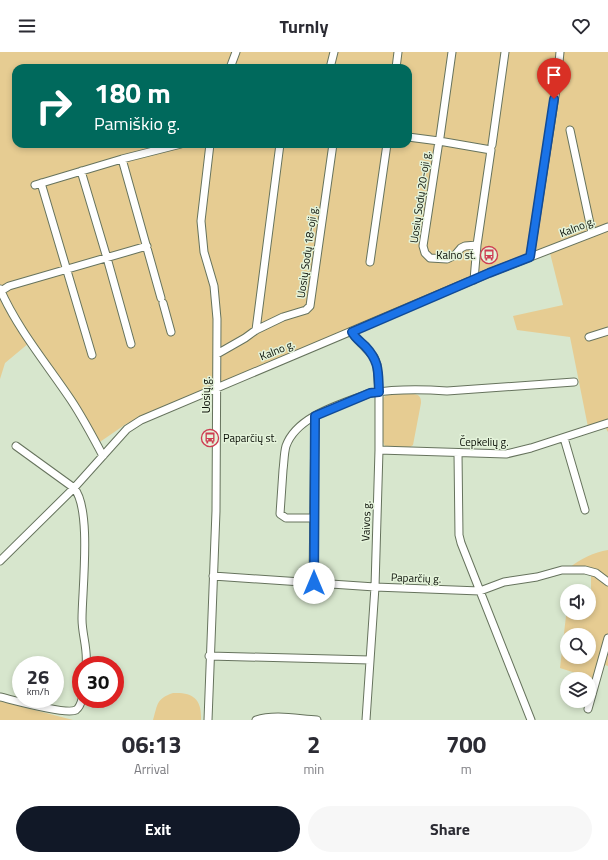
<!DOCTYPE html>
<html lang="en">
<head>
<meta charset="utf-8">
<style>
  :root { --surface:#fff; --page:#f7f7f7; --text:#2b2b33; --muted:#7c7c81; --accent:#111827 }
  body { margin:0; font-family:"Titillium Web",sans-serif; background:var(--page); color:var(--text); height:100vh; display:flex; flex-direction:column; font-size:15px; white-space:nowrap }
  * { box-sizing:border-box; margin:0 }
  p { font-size:13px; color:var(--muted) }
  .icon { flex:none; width:22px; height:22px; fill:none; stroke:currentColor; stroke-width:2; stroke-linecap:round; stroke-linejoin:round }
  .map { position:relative; height:668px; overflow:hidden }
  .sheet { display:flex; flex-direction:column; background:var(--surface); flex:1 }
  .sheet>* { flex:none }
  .guide { position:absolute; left:12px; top:12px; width:400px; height:84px; border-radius:12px; box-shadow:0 2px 6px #0003; background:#00695c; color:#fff; overflow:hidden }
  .fabs { position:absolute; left:560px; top:532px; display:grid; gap:8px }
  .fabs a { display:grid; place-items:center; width:36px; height:36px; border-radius:50%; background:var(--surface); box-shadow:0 2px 6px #0003; font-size:20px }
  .speed { position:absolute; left:12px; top:604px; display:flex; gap:8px; font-size:20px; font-weight:700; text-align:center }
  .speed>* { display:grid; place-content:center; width:52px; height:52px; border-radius:50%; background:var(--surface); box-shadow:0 2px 6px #0003; line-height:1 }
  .speed small { font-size:10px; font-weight:400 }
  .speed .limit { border:6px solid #d22; background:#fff; color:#111 }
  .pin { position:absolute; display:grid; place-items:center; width:34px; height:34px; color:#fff; margin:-41px -17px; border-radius:50% 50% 50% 0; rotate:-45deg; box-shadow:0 0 4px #0007 }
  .pin .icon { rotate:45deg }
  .me { position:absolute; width:44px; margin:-22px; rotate:0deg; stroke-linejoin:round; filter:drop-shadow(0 0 3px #0008) }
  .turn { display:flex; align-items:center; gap:14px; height:84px; padding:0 16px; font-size:18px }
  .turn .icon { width:52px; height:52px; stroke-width:2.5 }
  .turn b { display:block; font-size:28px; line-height:34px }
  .eta { display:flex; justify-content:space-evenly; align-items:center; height:68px; text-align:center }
  .eta b { font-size:24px; font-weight:700; line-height:28px }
  .cta { display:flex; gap:8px; margin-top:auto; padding:8px 16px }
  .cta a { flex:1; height:46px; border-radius:24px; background:var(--accent); color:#fff; font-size:16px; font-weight:700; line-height:46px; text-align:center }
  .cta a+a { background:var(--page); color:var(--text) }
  header { display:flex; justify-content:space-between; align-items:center; height:52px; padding:0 16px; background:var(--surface); font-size:18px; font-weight:700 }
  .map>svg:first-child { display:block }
</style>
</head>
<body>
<header><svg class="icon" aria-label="menu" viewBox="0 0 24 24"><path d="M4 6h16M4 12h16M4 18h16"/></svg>Turnly<svg class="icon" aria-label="heart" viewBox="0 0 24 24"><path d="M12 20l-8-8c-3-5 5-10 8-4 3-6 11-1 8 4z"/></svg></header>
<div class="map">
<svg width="608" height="668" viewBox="0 0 608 668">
  <rect width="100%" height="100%" fill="#d7e6cd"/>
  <!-- green -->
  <path fill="#e6cc92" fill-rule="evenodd" d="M0,0h608v380l-6,-10 -14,5 -18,-90 -53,-7 -4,-14 50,-11 -13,-52 -43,13 -381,158 -32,22 -22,-42 -43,-61 -24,20 -5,16zM16,16h392v76h-392z
    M389,342c6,0 26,-2 30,2 2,2 2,5 2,7l-8,42 -6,4 -22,-3c-6,-9 -3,-35 -2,-47l2,-3z
    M608,498v116l-9,-3 -5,16 -34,-11 6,-52 4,-3h19v-14l2,-2v-27l-22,-2c11,-9 25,-16 39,-18zM567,583h22v22h-22z
    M173,641c20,-1 29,6 28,27h-48c5,-16 3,-21 20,-27z
    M0,649l73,19h-73z"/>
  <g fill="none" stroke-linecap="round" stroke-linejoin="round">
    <!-- minor casing -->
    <g stroke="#66735d" stroke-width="9">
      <path id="minor" d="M230,16l6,-16
        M330,16l4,-16
        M396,16l2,-16
        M570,78l22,103
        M408,85l31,4 -16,105 2,7 5,5 17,1 8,-4 6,-7 4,-2 12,-1
        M440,85l12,-85
        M439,89l52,9 -14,95 -3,35
        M492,93l13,-93
        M122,107l39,139
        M81,119l26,87 24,86
        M41,131l51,172
        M35,133l87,-26 59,-15
        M530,205l27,-174 3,-31
        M370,210l17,-118
        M0,237c18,41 47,75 71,111 12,18 22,37 32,56
        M1,239l8,-5 138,-40
        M163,251l8,29
        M256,278l24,-186
        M352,280l4,6 18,19 3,8 2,27v58l-4,137 -9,133
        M589,285l19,-6
        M217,302l28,-16 11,-8 27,-13 23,-7 4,-4 23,-162
        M564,386l21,72
        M16,394l58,42c18,21 8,102 8,131 0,16 6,30 4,46
        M379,398l127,4 25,-6 77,-25
        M458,401l1,82 2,8 70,177
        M313,466h-27l-6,-4c1,-15 2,-29 3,-44 1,-7 1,-17 3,-24 11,-31 57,-42 84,-53 25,-4 52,-4 77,-2l127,-9
        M0,509l74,-73 53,-59 14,-9 348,-147 119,-46
        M213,524l162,11 105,4 24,-9 33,-5 25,-7h23l11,3 12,9
        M313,531l2,-167
        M209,604l161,4
        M0,645c13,3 66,18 76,13 4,-3 5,-7 6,-11
        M588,657l20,-71
        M208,668l8,-209 1,-192 -3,-33 -10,-34 -3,-31 9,-77
        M256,668c19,-6 42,-1 61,0"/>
    </g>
    <!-- minor -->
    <use href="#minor" stroke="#fff" stroke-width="7"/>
  </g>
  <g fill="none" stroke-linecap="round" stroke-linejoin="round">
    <!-- route casing -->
    <g stroke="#114b97" stroke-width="10">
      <path id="route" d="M314,531l1,-167 55,-23 9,-1c-1,-20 1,-30 -14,-46 -4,-4 -10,-8 -13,-14l137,-59 41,-16 24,-158"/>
    </g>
    <!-- route -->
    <use href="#route" stroke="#1a73e8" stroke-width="7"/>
  </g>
  <!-- icons -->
  <defs>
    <g id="bus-ring" transform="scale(0.9)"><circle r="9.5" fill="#e4f3da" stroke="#ce3d52" stroke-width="1.5"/><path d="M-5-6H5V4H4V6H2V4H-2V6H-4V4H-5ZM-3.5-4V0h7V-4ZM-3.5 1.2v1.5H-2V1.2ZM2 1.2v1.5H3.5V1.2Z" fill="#ce3d52"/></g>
  </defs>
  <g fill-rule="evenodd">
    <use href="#bus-ring" x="489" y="203"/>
    <use href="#bus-ring" x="210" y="386"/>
  </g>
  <g text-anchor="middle" stroke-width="3" stroke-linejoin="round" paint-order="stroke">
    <!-- street labels -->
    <g font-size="11" fill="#090e06" stroke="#e4f3da">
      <text transform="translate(420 145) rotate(-82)" y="4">Uosių Sodų 20-oji g.</text>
      <text transform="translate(577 175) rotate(-21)" y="4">Kalno g.</text>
      <text transform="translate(307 200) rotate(-82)" y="4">Uosių Sodų 18-oji g.</text>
      <text transform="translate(277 298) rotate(-22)" y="4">Kalno g.</text>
      <text transform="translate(206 343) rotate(-90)" y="4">Uosių g.</text>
      <text x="484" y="394">Čepkelių g.</text>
      <text transform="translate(366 469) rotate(-88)" y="4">Vaivos g.</text>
      <text transform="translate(416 526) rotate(2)" y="4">Paparčių g.</text>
    </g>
    <!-- poi labels -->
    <g font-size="11" fill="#090e06" stroke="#e4f3da" text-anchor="end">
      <text x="476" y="207">Kalno st.</text>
      <text x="223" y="390" text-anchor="start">Paparčių st.</text>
    </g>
  </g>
</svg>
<div class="fabs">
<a><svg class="icon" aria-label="sound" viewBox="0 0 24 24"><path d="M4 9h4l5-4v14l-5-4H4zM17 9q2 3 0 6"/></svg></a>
<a><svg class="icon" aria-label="search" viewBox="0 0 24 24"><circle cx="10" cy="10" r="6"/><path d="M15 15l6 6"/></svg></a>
<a><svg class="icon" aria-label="layers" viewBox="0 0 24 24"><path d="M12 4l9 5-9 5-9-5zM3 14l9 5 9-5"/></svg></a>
</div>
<div class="speed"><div>26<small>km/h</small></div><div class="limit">30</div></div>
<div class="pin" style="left:554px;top:47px;background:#d93025"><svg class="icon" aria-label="arrive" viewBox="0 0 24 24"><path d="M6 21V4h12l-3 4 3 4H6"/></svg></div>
<svg class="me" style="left:314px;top:531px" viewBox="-20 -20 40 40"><circle r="19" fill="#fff"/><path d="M0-13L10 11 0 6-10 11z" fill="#1a73e8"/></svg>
<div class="guide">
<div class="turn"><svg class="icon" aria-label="right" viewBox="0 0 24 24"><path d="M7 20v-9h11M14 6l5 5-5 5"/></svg><div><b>180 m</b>Pamiškio g.</div></div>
</div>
</div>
<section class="sheet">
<div class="eta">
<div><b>06:13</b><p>Arrival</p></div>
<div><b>2</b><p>min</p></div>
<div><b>700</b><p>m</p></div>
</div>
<div class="cta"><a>Exit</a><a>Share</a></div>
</section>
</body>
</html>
